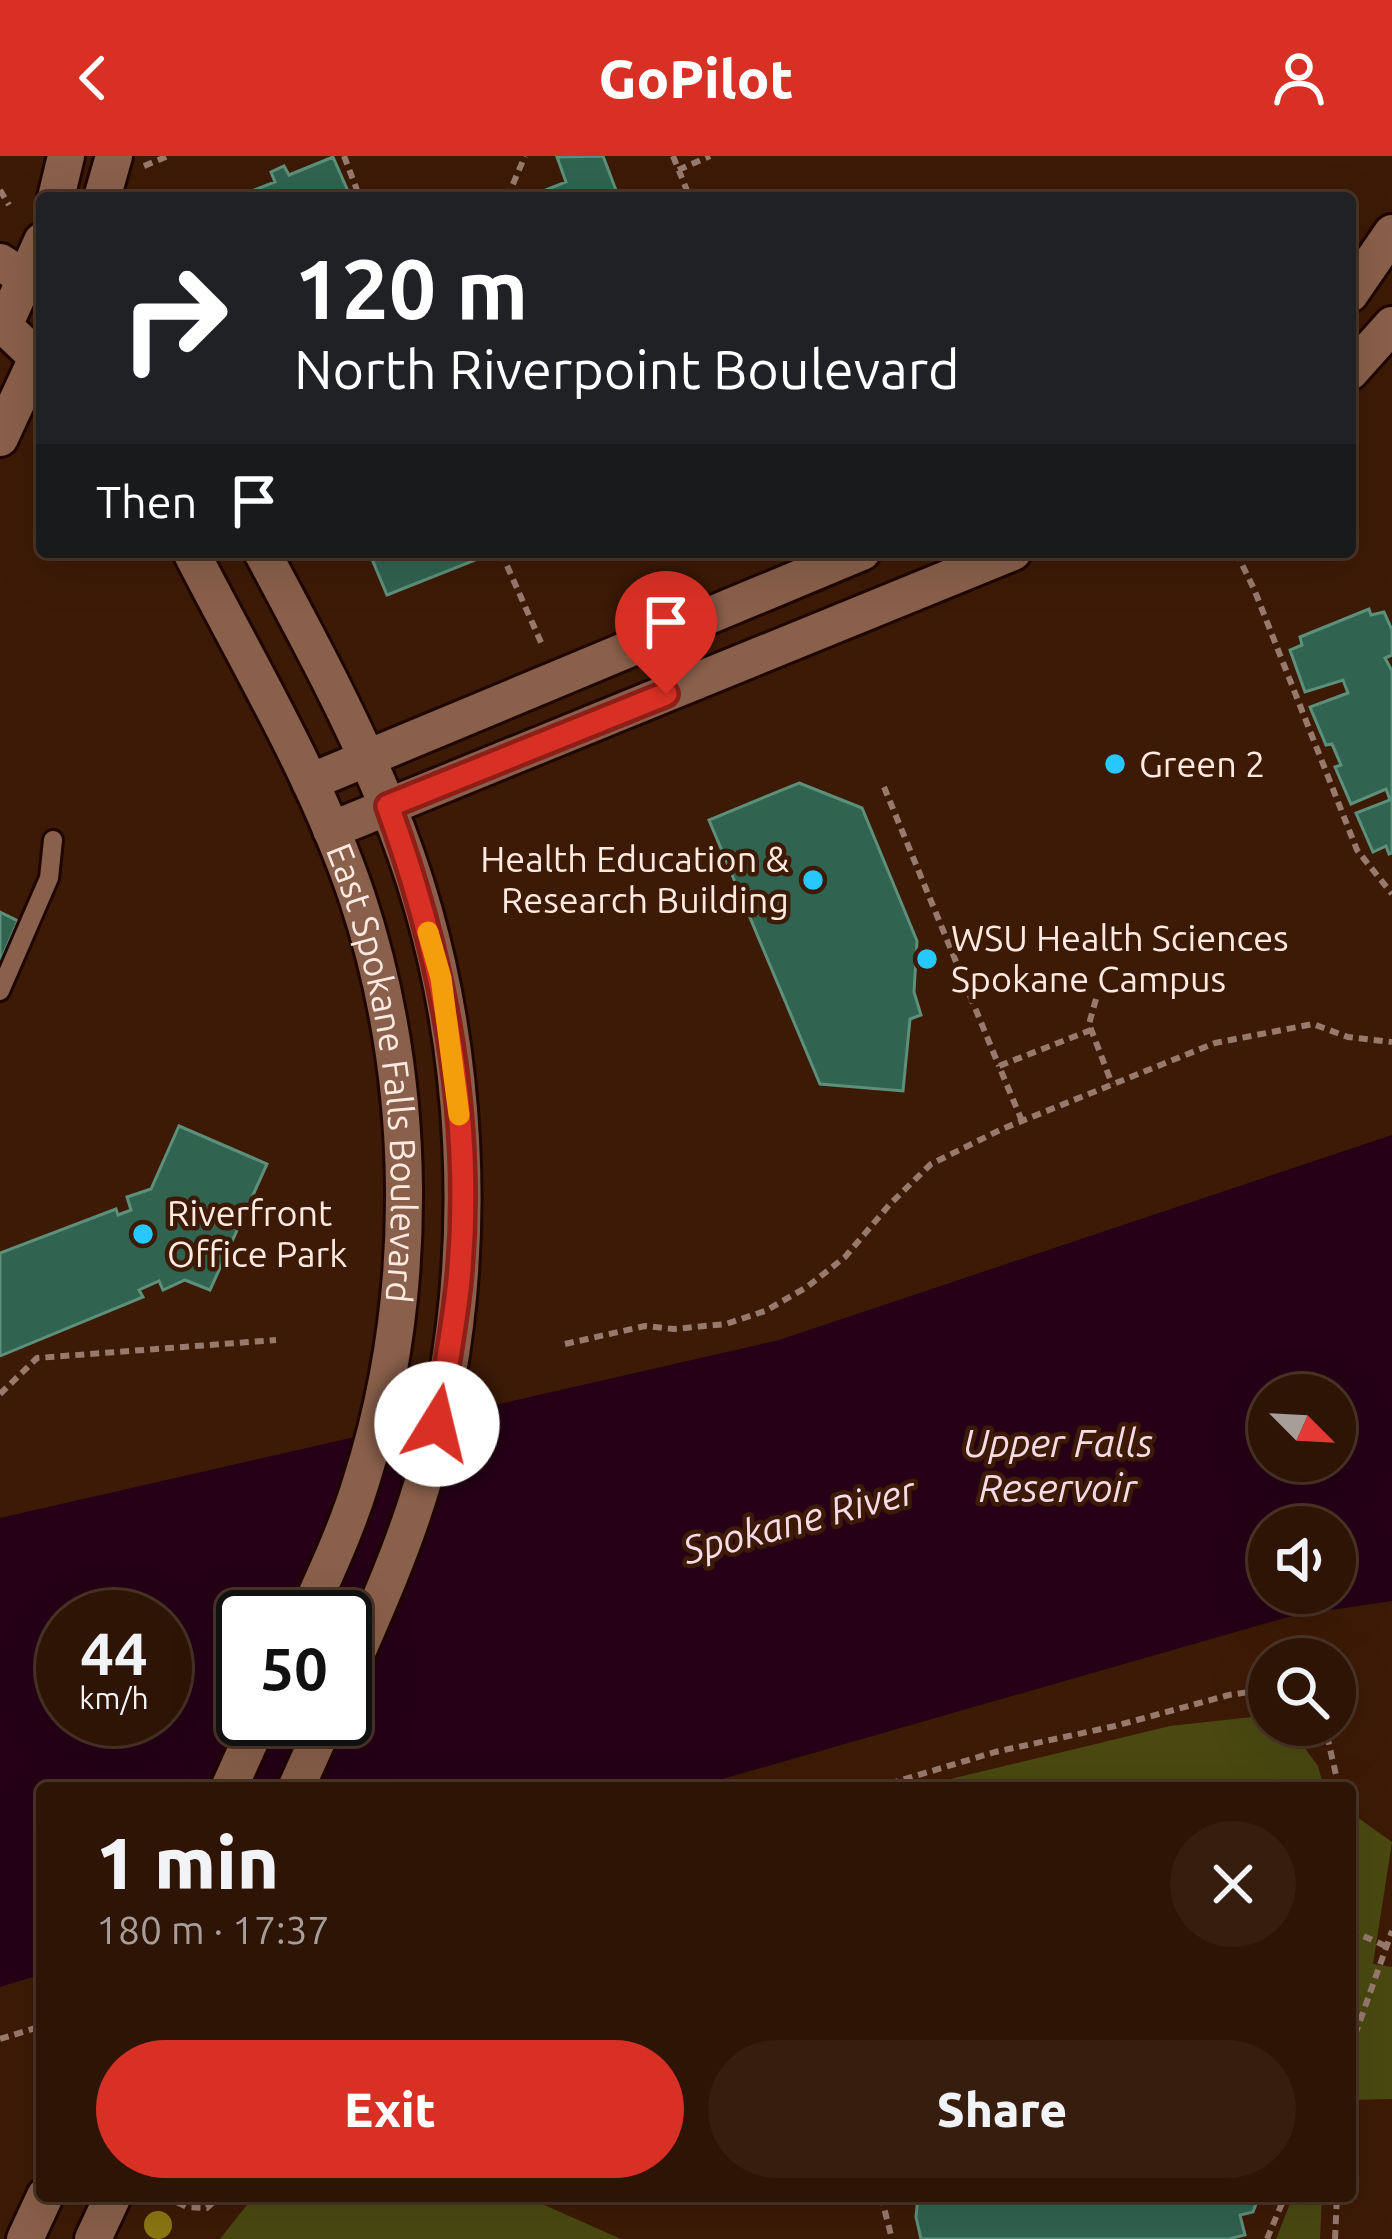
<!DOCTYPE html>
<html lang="en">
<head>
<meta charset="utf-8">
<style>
  :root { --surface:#2e1404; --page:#361d0e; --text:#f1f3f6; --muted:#a79e9a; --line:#493326; --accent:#d93025 }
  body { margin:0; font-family:Ubuntu,sans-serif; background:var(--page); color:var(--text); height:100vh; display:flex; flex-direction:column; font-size:45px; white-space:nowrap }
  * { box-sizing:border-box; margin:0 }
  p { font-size:39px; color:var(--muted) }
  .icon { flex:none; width:66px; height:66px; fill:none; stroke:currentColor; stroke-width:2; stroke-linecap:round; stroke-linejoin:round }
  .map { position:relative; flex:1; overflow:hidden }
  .drawer { position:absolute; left:36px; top:1626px; width:1320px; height:420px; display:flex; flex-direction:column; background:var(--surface); border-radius:12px; box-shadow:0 12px 48px #0002,0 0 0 3px var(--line) }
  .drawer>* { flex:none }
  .top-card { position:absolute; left:36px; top:36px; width:1320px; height:366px; border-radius:12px; box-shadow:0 12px 48px #0002,0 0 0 3px var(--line); background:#202124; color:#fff; overflow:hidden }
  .needle { width:78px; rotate:114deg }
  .buttons { position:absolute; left:1248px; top:1218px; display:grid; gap:24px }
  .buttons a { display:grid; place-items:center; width:108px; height:108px; border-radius:50%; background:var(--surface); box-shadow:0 12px 48px #0002,0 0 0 3px var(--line); font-size:60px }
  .speed { position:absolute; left:36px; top:1434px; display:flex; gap:24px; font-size:60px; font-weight:700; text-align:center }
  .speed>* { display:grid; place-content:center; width:156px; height:156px; border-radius:50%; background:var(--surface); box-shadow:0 12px 48px #0002,0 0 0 3px var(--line); line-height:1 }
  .speed small { font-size:30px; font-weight:400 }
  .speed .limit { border:6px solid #111; border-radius:18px; background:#fff; color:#111 }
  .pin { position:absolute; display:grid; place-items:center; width:102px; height:102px; color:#fff; margin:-123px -51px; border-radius:50% 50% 50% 0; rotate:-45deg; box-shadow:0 0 12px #0007 }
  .pin .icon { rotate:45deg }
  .me { position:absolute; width:132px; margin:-66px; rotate:9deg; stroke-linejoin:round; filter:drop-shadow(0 0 9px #0008) }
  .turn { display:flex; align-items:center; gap:42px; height:252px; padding:0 60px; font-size:54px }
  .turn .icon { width:156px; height:156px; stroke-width:2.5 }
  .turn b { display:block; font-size:84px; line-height:102px }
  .then { display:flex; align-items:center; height:114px; padding:0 60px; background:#0003; gap:24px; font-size:45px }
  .round { display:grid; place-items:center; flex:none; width:126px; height:126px; border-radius:63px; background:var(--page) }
  .headline { display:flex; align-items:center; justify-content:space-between; height:204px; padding:0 60px }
  h1 { font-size:72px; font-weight:800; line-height:90px }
  .cta { display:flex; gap:24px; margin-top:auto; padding:24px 60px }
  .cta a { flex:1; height:138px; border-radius:72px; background:var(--accent); color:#fff; font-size:48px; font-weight:800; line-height:138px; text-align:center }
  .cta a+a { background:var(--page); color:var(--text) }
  header { display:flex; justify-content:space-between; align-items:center; height:156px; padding:0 60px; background:var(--accent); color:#fff; font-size:54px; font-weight:800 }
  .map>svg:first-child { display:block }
</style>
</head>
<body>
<header><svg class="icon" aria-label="back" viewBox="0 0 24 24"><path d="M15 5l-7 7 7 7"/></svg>GoPilot<svg class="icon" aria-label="person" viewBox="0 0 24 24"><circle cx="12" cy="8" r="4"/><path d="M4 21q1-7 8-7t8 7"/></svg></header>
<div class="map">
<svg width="1392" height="2083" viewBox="0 0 1392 2083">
  <rect width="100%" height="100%" fill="#3d1a06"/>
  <!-- green -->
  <path fill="#4b4911" d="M1261,1560l8,3v6l22,4 27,37 6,22h-411l257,-62z
    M1350,1656l42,30 -19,122 19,3v132l-42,1z
    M254,2040h270l97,43h-401z
    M1293,2040h29l-2,43h-44z"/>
  <!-- water -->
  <path fill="#250016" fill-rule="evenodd" d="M1392,979v466l-97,14 -604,173h-649v186l-42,13v-469l779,-178zM1269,1239h66v66h-66zM1269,1371h66v66h-66zM63,1461h102v102h-102zM243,1461h102v102h-102z"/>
  <!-- building -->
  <path fill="#306350" stroke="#5d907b" stroke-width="3" d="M603,0l16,42h-73l-3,-7 23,-9 -9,-25z
    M333,1l18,41h-117l41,-16 -4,-10 13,-6 5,9z
    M369,396h118l1,3 -101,40z
    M1369,453l2,6 13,-3 8,18v25l-7,3 7,13v182l-3,1 -3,-8 -13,6 -17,-39 34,-13 -4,-11 -35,15 -16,-37 6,-2 -9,-21 -6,1 -16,-38 38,-14 -5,-13 -38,12 -15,-42 12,-5 -2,-8z
    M799,627l63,25 55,133 -3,51 7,23 -11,4 -7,72 -83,-7 -111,-264z
    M0,756l18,9 -18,41z
    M179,970l88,38 -57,126 -25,-10 -22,10 -4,-9 -20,9 4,7 -143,59v-103l116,-44 2,6 13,-5 -4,-13 24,-8z
    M918,2040h341l-6,16 -13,3 5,20 -16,4h-308l-5,-22z"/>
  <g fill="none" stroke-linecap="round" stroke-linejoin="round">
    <!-- service casing -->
    <g stroke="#1f0600" stroke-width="24">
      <path id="service" d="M0,835l49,-113 4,-38"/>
    </g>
    <!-- minor casing -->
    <g stroke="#1f0600" stroke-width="42">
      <path id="minor" d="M1350,138l42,-61
        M1350,216l42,-47
        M0,282l37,-80
        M310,626l552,-230
        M331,674l682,-278"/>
    </g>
    <!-- tertiary casing -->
    <g stroke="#1f0600" stroke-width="42">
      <path id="tertiary" d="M0,106l42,27"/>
    </g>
    <!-- secondary casing -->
    <g stroke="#1f0600" stroke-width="42">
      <g id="secondary">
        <path d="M56,42l10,-42"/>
        <path d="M102,42l12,-42"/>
        <path d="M42,85l-38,85 38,36"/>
        <path id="s1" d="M191,396c58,113 125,224 166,345 61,184 63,400 4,585 -14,46 -35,91 -55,135"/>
        <path d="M262,396c44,82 90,167 125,253 87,209 99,463 35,680 -20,67 -49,131 -77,195"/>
        <path d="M229,1632l31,-69"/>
        <path d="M296,1632l31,-69"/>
        <path d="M25,2083l20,-43"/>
        <path d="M93,2083l20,-43"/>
      </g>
    </g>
    <!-- path -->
    <path stroke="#977a6c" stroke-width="6" stroke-dasharray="9 6" stroke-linecap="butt" d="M344,0l16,42
      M673,0l17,42
      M144,10l24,-10
      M678,14l32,-14
      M0,34l9,15
      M507,42l18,-42
      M501,396l42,95
      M1236,396l18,37 103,261 35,44
      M884,631l115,279
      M1096,843l-7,25 23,60
      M1022,965l-23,-55 92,-36
      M565,1188l80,-18 29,3 52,-5 39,-13 42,-24 38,-30 45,-53 41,-40 71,-35 213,-86 98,-19 35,13 44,5
      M0,1238l37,-36 239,-18
      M1316,1569l12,15 11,48
      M875,1632l120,-36 120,-26 114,-31 40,-6
      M1350,1774l40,18
      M0,1883l42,-13
      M1350,1893l42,-118
      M164,2040l23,11 20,1 12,-12
      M881,2040l11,43
      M1267,2083l18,-43
      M1335,2083l2,-43"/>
    <!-- service -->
    <use href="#service" stroke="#89604b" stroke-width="18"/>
    <!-- minor -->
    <use href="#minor" stroke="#89604b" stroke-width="36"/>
    <!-- tertiary -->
    <use href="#tertiary" stroke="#89604b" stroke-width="36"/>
    <!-- secondary -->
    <use href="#secondary" stroke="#89604b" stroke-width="36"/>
  </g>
  <!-- trees -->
  <circle fill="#8c7913" cx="158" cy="2069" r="14"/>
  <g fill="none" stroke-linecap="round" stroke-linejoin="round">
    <!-- route casing -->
    <g stroke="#8d1f18" stroke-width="30">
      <path id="route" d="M437,1268c8,-51 19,-104 23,-155 13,-158 -18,-315 -72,-463l278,-112"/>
    </g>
    <!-- route -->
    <use href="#route" stroke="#d93025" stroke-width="21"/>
    <!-- slow -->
    <path stroke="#f59e0b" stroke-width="21" d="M428,776l13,46 18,137"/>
  </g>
  <!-- markers -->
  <g fill="#27c8ff" stroke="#3d1a06" stroke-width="4.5">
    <circle cx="1115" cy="608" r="12"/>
    <circle cx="813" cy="724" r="12"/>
    <circle cx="927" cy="803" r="12"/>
    <circle cx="143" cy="1078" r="12"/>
  </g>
  <g text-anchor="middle" stroke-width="9" stroke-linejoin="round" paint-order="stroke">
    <!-- poi labels -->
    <g font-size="36" fill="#feeae1" stroke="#3d1a06" text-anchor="start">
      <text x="1139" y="621">Green 2</text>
      <text x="789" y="716" text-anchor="end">Health Education &amp;<tspan x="789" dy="41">Research Building</tspan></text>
      <text x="951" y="795">WSU Health Sciences<tspan x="951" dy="41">Spokane Campus</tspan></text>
      <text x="167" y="1070">Riverfront<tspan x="167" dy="41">Office Park</tspan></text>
    </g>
    <!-- street labels -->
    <g font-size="36" fill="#feeae1" stroke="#3d1a06">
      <text dy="13" stroke="none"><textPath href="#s1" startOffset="561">East Spokane Falls Boulevard</textPath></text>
    </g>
    <!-- water labels -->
    <g font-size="39" font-style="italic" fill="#f6dce8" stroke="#3d1a06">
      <text x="1058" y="1301">Upper Falls<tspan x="1058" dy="45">Reservoir</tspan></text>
      <text transform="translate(799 1364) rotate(-15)" y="14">Spokane River</text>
    </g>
  </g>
</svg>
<div class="buttons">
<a><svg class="needle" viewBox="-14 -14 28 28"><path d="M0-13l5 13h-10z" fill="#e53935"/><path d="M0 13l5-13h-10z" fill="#a79e9a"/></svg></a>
<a><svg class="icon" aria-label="sound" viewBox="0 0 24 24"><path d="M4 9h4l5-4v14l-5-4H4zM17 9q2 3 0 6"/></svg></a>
<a><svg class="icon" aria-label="search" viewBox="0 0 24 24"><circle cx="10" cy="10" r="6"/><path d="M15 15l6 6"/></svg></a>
</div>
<div class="speed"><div>44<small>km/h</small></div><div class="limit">50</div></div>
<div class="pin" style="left:666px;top:538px;background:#d93025"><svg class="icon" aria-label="arrive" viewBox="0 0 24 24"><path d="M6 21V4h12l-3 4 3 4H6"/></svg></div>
<svg class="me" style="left:437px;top:1268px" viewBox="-20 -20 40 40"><circle r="19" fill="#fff"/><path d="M0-13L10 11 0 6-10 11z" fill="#d93025"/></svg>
<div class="top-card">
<div class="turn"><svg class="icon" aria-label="right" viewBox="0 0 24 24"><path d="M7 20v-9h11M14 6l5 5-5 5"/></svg><div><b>120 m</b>North Riverpoint Boulevard</div></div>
<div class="then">Then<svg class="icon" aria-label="arrive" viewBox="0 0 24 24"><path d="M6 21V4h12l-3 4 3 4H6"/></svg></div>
</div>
<section class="drawer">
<div class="headline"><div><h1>1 min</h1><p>180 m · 17:37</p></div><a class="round"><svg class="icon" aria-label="close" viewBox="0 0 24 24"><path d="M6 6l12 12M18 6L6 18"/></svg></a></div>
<div class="cta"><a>Exit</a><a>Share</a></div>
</section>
</div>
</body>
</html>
